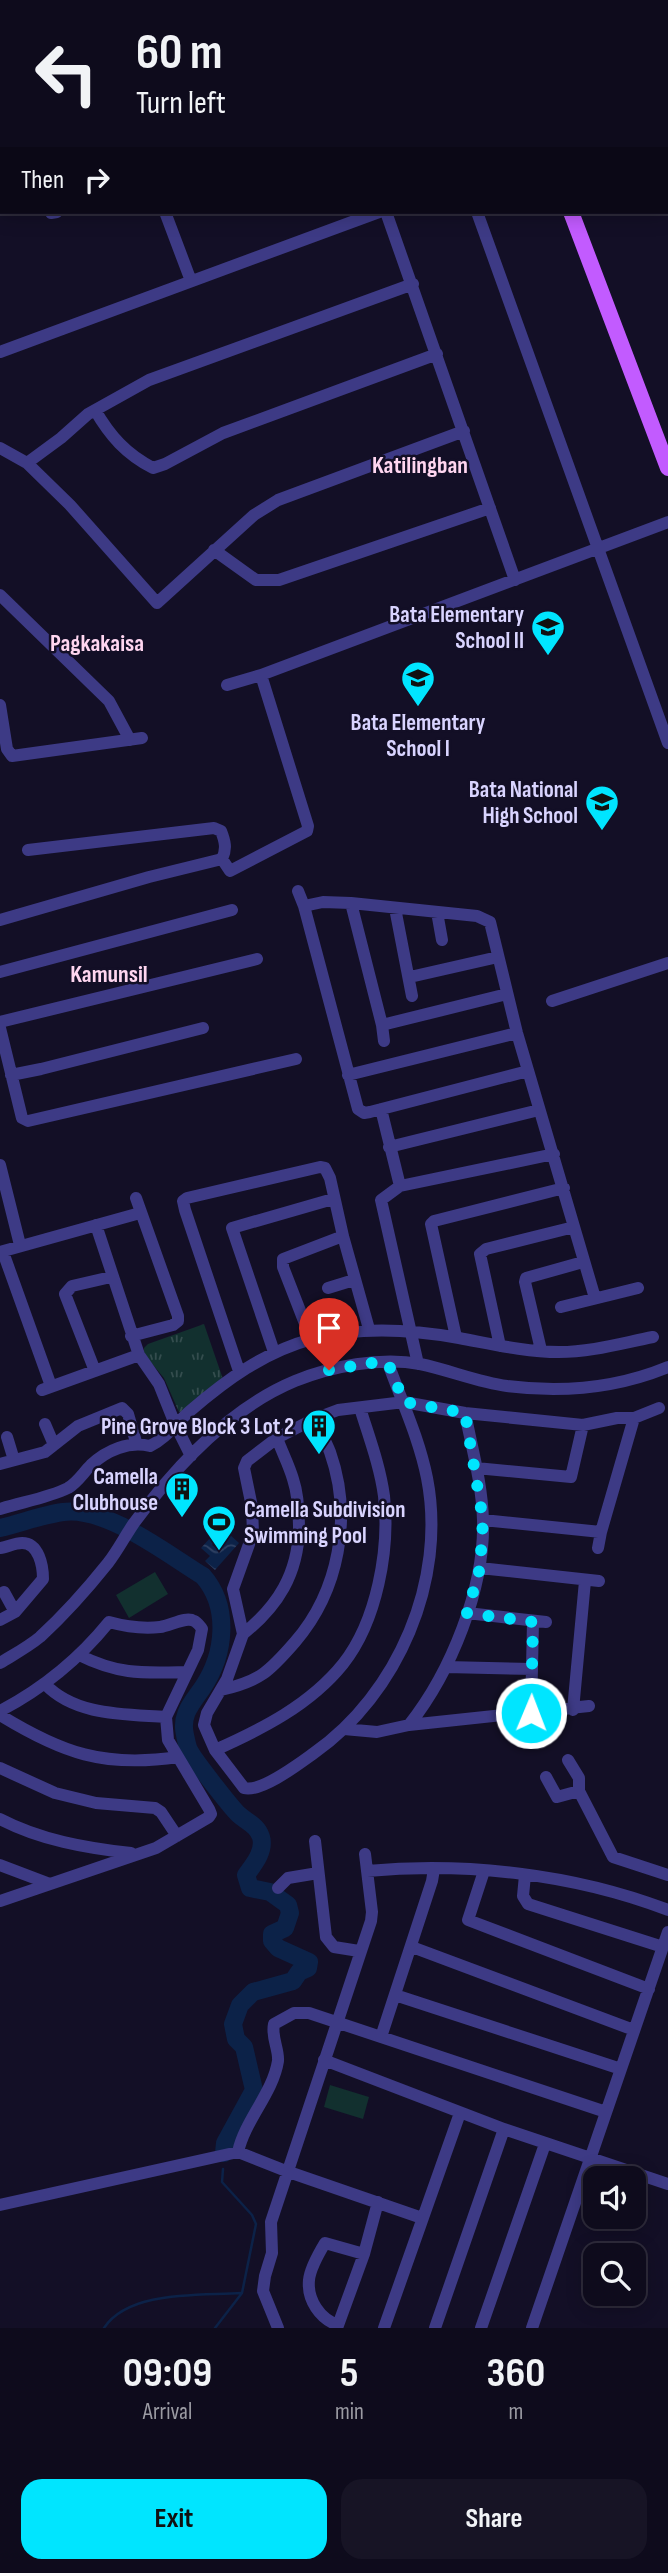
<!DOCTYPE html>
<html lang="en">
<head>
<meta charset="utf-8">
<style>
  :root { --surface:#0e0b1c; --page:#171425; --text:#f1f3f6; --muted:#9b9ba3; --line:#2e2b3b; --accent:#00e5ff }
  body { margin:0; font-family:"Sofia Sans Condensed",sans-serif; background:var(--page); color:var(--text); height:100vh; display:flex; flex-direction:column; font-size:26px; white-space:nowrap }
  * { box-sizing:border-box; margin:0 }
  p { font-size:23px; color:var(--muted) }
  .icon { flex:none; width:38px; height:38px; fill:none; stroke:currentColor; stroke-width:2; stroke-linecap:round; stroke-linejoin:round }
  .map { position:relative; height:2328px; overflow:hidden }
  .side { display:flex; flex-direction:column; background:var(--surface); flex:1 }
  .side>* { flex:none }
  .guide { position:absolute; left:0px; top:0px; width:668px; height:214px; box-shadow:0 4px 18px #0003,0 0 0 2px var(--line); background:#0e0b1c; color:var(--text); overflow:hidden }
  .controls { position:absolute; left:583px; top:2166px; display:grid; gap:14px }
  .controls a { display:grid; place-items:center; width:63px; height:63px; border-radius:14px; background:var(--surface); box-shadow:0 4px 18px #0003,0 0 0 2px var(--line); font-size:35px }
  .pin { position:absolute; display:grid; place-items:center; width:60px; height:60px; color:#fff; margin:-72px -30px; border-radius:50% 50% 50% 0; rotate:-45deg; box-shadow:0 0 7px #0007 }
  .pin .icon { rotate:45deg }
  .me { position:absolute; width:77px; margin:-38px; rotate:1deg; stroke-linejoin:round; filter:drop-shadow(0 0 5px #0008) }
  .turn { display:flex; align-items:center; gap:24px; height:147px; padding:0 21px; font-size:32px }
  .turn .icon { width:91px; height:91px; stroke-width:2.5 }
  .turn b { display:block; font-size:49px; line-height:60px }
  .then { display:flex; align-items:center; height:66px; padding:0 21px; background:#0003; gap:14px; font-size:26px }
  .eta { display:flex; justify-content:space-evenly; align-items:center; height:119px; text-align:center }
  .eta b { font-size:42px; font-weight:700; line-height:49px }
  .button { display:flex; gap:14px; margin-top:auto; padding:14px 21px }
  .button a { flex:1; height:80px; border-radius:21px; background:var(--accent); color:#111; font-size:28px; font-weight:700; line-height:80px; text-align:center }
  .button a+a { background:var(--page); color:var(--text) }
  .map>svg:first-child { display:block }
</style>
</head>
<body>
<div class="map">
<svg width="668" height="2328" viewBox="0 0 668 2328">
  <defs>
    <pattern id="grass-tufts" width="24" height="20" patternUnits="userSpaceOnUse" patternTransform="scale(1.75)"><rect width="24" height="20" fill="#12302f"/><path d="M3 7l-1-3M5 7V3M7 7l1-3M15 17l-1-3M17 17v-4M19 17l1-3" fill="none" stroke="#344d4e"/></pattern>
    <pattern id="water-waves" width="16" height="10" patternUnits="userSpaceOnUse" patternTransform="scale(1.75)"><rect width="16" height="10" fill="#0c2248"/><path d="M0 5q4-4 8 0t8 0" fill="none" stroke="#2f4163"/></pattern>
  </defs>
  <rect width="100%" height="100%" fill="#130f26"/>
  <!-- grass -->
  <path fill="url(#grass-tufts)" d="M204,1324l20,58 -39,29 -6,1 -15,-34 -20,-24v-6l4,-4z"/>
  <!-- garden -->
  <path fill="#12302f" d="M155,1572l13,22 -39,24 -13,-23z
    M330,2085l39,12 -6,22 -39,-12z"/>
  <!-- water -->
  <path fill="url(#water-waves)" d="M229,1534l10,9 -24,27 -10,-9 5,-5 -9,-8 10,-11 5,3 -4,5 4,3z"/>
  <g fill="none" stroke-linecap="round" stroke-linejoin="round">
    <!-- stream -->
    <path stroke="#0c2248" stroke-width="2.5" d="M104,2328c25,-38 96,-32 137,-35
      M215,2328l27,-35 14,-69 -4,-9 -30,-33 1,-13"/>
    <!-- river -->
    <path stroke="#0c2248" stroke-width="18" d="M0,1528c21,-5 42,-13 63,-16 43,-6 104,42 140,64 27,31 22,78 0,111 -10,15 -23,27 -18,48 1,4 2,11 4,15 4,9 42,57 49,64 9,8 19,11 23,23 4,14 -7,27 -15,38l4,13 20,4 18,13 2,8 -5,15 -13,6v7l6,7 31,14 -1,6 -9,4 -6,9 -40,11 -13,13 -7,19 3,15 8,8 10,43 -29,53 -1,10"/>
    <!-- minor -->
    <path stroke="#3d3a85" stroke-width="12" d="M617,0v2
      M355,2l5,-2
      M667,73l1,-1
      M0,136l2,-1
      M165,212l26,69
      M386,212l129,368
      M477,212l191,531
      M51,213l6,-1
      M0,352l379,-140
      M95,410c15,26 31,44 58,58l12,-4 58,-31 214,-79
      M0,448l27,15 43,42 87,98 97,-88 24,-15 186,-69
      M27,463l34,-25 27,-24 61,-34 264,-96
      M214,550l42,30h23l211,-72
      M0,595l109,106 21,39
      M227,685l34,-10 407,-153
      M0,705l7,44 5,7 130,-18
      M28,850l186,-22 7,3c4,10 6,18 1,28
      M298,891l6,15 54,203 6,4 6,-1 158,-41
      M351,903l31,122 2,16
      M304,906l19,-4 28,1 126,13 13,6 27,111 78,265
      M395,908l17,88
      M437,912l5,28
      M0,920l149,-43 73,-18 8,12 77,-40 1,-5 -47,-151
      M0,972l232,-62
      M410,977l88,-20
      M552,1001l116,-38
      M0,1022l257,-63
      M382,1025l125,-31
      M0,1028l22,90 6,3 268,-62
      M11,1075l30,-6 162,-41
      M348,1075l169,-42
      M381,1109l19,77
      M389,1147l150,-37
      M0,1165l20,80
      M96,1225l43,130 20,29 16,40 16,32
      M0,1252l140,-39
      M3,1252l48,134
      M328,1288l26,-8
      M561,1307l77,-19
      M131,1336l42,-11 5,-4v-5l-42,-118
      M456,1337l-25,-113 3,-3 130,-33
      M311,1339l-28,-72v-8l60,-23
      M500,1346l-20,-92 6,-5 88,-22
      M541,1350l-16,-68 1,-4 57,-16
      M274,1352l-42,-124 101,-29
      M388,1363c14,39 31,75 39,115 20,102 -29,216 -113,275 -14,10 -53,40 -70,35l-29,-38 -11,-25 3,-12 20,-34 16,-45 -10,-45 20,-56 -1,-26 -8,-39 3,-7 30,-23 37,-19 24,-9 66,-8 61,11 118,12 34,-7h17l25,-10
      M418,1364l-37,-164 19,-14 154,-32
      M95,1371l-30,-77 7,-8 39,-9
      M239,1371l-54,-161 -2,-9 4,-3 133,-31 5,1 5,10 13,58 26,93
      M42,1390l97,-35
      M45,1424l9,21
      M7,1437l7,23
      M0,1464l45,-12 33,-26 44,-18 6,6 8,28
      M476,1468l95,9 12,-52
      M0,1509c22,-7 48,-11 68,-21 10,-6 15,-15 23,-23 16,-15 38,-24 59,-19 17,-8 26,-23 40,-35 36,-31 74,-59 122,-72 48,-13 98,-10 147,-1 33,6 67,14 100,14 32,0 63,-9 94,-15
      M483,1520l118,12
      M0,1548c7,-1 15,-5 22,-5 17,0 21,23 21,36l-28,33 -15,8
      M598,1548l3,-16 33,-114
      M480,1568l119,13
      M4,1592l11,20
      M467,1613l79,9
      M243,1634c35,-28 55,-60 56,-106 0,-16 -1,-34 -6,-49 -4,-14 -11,-27 -16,-41
      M79,1655c40,20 64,18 107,17
      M0,1663c13,-8 28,-16 40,-26 24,-22 48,-49 68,-74 10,-13 17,-27 26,-40 41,-56 96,-115 161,-142 37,-15 85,-24 125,-17 29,6 58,18 87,22 55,7 110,2 161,-19
      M446,1667l86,2
      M45,1684c30,32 80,30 121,33
      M221,1690c39,-9 48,-18 74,-48 44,-51 58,-125 35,-190 -4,-11 -11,-22 -16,-33
      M573,1710l12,-129
      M0,1711c42,-22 79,-52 109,-89 18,5 33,7 51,5 10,-1 26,-11 34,-6 2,0 7,6 8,8l-4,21 -32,67 2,23 41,69 2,5 -2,3 -53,31 -156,53
      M531,1713l2,-91
      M0,1715c62,38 104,53 178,42
      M409,1725c42,-53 76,-137 74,-205 -1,-36 -11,-72 -18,-107
      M344,1729l33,3 32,-7 180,-19
      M215,1750c47,-21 95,-45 128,-86 34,-43 47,-115 41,-168 -4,-30 -15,-59 -24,-88
      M568,1760l11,18v13l34,66 55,18
      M0,1768l55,25 41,10 59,5 6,4 16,24
      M546,1777l11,20 22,-6
      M0,1819c40,21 86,29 131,34
      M315,1841l11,96 8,10 25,4
      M0,1865l50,19
      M367,1871c100,-9 207,3 301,39
      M484,1871l-16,49 181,69
      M525,1875l-2,21 5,8 135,43
      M278,1888l10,-10 30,-5
      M412,1947l222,83
      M395,1995l226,74
      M381,2037l51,-156 2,-12
      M324,2060l180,69 164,55
      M238,2152c7,-32 35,-59 40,-91 1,-12 -7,-24 -4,-37l20,-11h15l297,99
      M0,2205l238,-53 48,19 136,47
      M338,2325c-18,-6 -31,-25 -29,-45 1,-11 10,-27 16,-37l39,11
      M278,2328l-15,-37 2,-15 7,-23 -1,-31 100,-301 1,-9 -7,-58
      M337,2328l27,-74 14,-52
      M384,2328l76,-215
      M435,2328l69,-199
      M481,2328l64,-184
      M532,2328l136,-396"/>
    <!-- major -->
    <path stroke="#c25bff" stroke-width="16" d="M495,0l1,2
      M571,212l97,256"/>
  </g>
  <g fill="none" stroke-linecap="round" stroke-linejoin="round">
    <!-- route -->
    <path stroke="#00e5ff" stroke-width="12" stroke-dasharray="0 21.6" d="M329,1370l43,-7h16l16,39 61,11 18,107 -3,48 -13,45 66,9 -2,91"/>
  </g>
  <!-- icons -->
  <defs>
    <g id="school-pin" transform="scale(1.75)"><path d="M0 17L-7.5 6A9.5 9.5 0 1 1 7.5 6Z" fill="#00e5ff" stroke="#130f26"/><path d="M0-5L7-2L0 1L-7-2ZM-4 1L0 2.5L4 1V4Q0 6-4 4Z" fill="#111"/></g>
    <g id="building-pin" transform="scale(1.75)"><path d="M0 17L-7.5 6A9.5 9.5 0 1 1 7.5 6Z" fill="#00e5ff" stroke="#130f26"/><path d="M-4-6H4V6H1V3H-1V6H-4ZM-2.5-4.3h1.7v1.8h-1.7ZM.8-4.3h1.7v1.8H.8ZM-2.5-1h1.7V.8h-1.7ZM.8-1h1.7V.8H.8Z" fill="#111"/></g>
    <g id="stadium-pin" transform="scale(1.75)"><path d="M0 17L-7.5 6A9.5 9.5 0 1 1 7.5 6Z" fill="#00e5ff" stroke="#130f26"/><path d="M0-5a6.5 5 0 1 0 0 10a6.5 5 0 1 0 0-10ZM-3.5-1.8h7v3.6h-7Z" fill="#111"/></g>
  </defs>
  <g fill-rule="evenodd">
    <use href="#school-pin" x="548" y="627"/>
    <use href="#school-pin" x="418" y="678"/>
    <use href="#school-pin" x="602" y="802"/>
    <use href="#building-pin" x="319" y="1426"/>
    <use href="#building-pin" x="182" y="1489"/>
    <use href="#stadium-pin" x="219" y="1522"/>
  </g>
  <g text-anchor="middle" stroke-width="5" stroke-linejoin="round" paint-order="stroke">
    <!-- poi labels -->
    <g font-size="23" font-weight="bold" fill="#d9d4ff" stroke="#130f26" text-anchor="end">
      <text x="524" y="622">Bata Elementary<tspan x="524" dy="26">School II</tspan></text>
      <text x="418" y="730" text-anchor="middle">Bata Elementary<tspan x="418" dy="26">School I</tspan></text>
      <text x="578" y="797">Bata National<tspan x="578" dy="26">High School</tspan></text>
      <text x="294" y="1434">Pine Grove Block 3 Lot 2</text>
      <text x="158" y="1484">Camella<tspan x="158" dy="26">Clubhouse</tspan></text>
      <text x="244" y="1517" text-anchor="start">Camella Subdivision<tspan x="244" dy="26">Swimming Pool</tspan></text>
    </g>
    <!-- neighbourhood labels -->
    <g font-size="24" font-weight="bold" fill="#ffd6f0" stroke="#130f26">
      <text x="420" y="473">Katilingban</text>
      <text x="97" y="651">Pagkakaisa</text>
      <text x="109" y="982">Kamunsil</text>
    </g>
  </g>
</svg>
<div class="controls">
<a><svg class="icon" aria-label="sound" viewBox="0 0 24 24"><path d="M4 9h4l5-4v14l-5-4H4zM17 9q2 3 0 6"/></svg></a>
<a><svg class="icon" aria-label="search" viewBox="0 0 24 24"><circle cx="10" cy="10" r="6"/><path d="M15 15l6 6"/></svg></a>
</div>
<div class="pin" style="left:329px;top:1370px;background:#d93025"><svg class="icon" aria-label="arrive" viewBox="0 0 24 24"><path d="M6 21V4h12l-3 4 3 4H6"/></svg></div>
<svg class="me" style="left:531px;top:1713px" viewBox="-20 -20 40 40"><circle r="17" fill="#00e5ff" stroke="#fff" stroke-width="3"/><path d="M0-11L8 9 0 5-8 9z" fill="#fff"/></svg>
<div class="guide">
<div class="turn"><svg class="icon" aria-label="left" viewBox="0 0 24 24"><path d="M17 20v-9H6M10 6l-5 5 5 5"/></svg><div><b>60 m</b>Turn left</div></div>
<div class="then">Then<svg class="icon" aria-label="right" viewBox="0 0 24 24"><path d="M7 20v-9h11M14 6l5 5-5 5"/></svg></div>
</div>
</div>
<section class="side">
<div class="eta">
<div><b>09:09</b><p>Arrival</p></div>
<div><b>5</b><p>min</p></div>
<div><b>360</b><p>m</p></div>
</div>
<div class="button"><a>Exit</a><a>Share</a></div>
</section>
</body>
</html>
